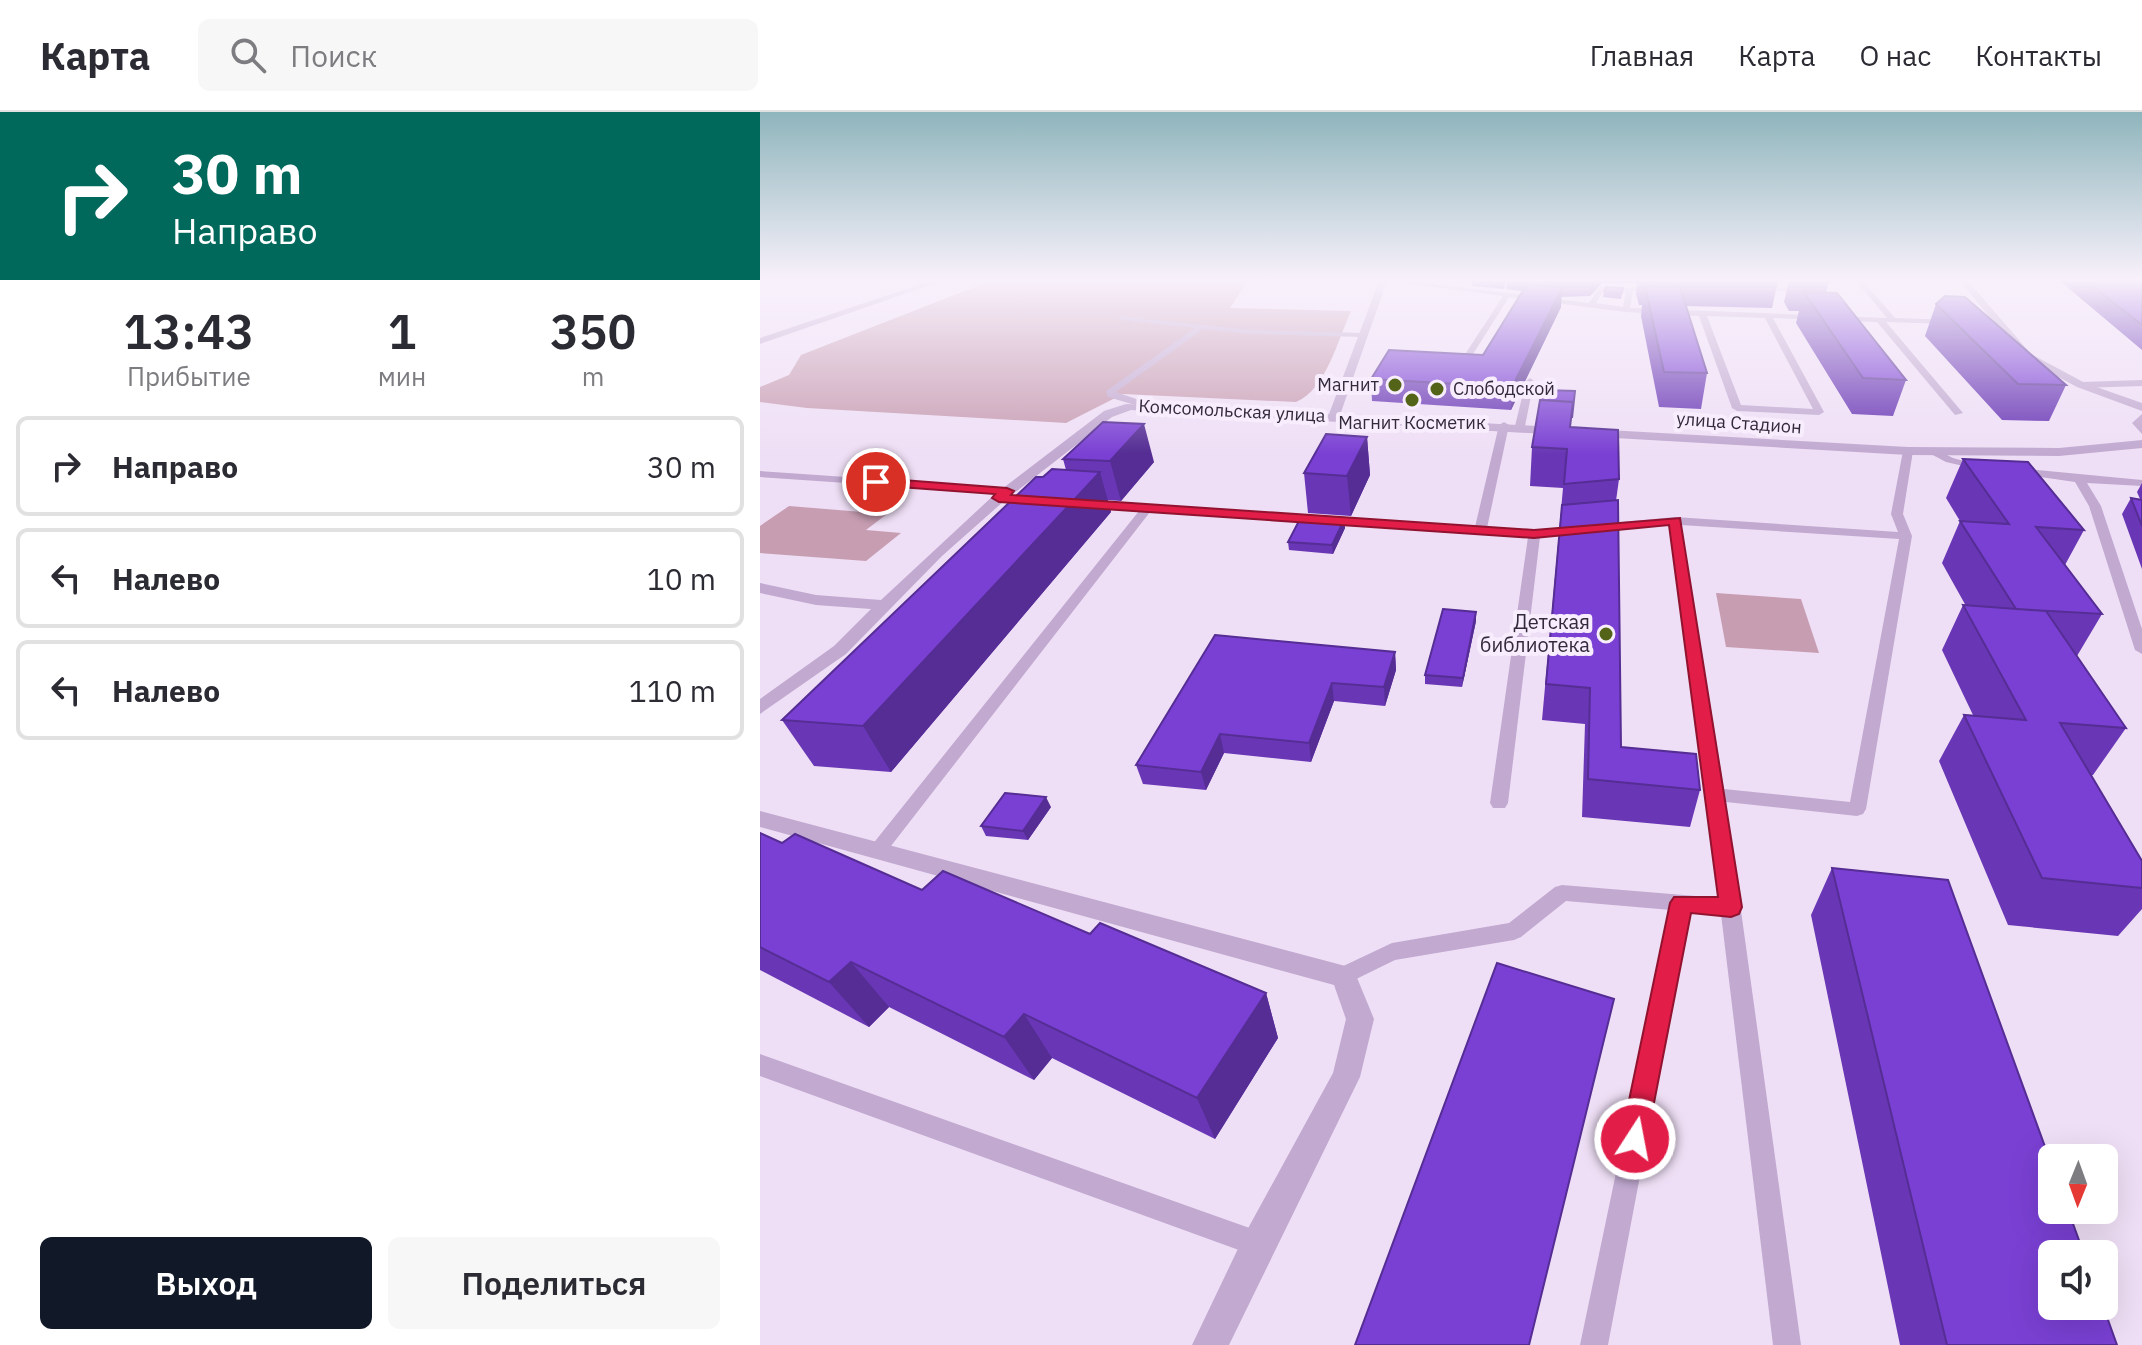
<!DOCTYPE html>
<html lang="ru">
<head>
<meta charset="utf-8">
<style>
  :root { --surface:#fff; --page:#f7f7f7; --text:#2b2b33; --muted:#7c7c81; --line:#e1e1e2; --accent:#111827 }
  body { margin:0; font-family:"IBM Plex Sans",sans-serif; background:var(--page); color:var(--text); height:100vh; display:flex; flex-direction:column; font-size:30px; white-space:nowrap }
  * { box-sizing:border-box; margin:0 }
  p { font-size:26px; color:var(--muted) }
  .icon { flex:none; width:44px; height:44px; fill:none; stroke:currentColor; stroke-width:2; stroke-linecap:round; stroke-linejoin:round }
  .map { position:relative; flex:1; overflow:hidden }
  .details { display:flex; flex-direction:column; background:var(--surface); width:760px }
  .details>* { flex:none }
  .top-card { background:#00695c; color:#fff; overflow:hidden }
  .needle { width:52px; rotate:181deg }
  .controls { position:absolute; left:1278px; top:1032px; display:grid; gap:16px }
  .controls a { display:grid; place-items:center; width:80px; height:80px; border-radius:12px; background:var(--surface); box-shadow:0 8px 32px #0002; font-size:40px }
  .pin { position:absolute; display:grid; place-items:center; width:68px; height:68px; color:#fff; margin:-34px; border:4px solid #fff; border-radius:50%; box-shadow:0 2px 8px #0007 }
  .me { position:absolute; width:88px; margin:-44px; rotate:11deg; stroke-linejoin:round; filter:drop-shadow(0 0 6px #0008) }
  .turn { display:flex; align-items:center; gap:28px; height:168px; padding:0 40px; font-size:36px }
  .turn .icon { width:104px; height:104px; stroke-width:2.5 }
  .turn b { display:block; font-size:56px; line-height:68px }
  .eta { display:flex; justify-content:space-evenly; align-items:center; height:136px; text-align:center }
  .eta b { font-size:48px; font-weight:600; line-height:56px }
  .primary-button { display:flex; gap:16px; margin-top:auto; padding:16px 40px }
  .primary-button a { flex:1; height:92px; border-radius:12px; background:var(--accent); color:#fff; font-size:32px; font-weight:600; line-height:92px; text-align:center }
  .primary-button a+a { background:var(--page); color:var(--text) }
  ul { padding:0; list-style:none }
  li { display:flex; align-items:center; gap:24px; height:100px; margin:0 16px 12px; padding:0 24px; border:4px solid var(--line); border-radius:12px }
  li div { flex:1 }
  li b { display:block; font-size:30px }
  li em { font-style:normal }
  header { display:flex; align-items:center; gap:48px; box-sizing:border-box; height:112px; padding:0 40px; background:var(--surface); border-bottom:2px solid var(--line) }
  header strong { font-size:38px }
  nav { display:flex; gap:44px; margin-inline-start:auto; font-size:28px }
  .search { width:560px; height:72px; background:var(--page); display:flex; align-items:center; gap:20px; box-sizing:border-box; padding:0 28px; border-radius:12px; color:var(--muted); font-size:30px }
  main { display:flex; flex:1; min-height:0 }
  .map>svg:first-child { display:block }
</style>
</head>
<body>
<header>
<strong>Карта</strong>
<div class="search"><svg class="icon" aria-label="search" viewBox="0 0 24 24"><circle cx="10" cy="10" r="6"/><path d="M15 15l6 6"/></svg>Поиск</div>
<nav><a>Главная</a><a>Карта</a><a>О нас</a><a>Контакты</a></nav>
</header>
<main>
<section class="details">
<div class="top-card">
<div class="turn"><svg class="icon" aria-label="right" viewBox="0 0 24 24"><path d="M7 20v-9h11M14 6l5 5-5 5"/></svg><div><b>30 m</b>Направо</div></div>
</div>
<div class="eta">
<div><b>13:43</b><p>Прибытие</p></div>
<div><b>1</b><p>мин</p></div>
<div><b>350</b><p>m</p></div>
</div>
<ul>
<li><svg class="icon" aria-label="right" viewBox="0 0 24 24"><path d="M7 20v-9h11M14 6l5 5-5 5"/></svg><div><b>Направо</b></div><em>30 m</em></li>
<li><svg class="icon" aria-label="left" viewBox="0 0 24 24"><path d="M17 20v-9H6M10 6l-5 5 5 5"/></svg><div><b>Налево</b></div><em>10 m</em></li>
<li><svg class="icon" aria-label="left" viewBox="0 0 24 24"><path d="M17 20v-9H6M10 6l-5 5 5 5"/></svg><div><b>Налево</b></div><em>110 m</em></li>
</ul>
<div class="primary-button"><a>Выход</a><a>Поделиться</a></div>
</section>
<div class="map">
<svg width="1382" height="1233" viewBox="0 0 1382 1233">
  <rect width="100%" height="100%" fill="#efdff6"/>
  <!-- green -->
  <path fill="#c79db2" d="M230,169h258l-18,27 121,3c-13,28 -25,79 -55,91l-173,-8 -57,29 -259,-15 -47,-6v-15l29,-12 12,-20z
    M29,394l98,8 -21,16 35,3 -35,28 -106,-8v-27z
    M956,481l85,6 18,54 -93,-6z"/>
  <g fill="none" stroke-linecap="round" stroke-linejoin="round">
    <!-- service -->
    <path fill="#c1a9d0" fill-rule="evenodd" d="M629,169h19l181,22 11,-16 28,1 29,-4 2,3 -26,4 -3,17 257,10 -31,-37h7l32,37 59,2 -3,4 -65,-2 77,91 -8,2 -78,-93 -104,-4 51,94 -5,3 -82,-4 -5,-3 -33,-92 -73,-4 -117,-15 -41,65 -4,3 -4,-3 43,-66zM844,178l22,1 -3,16 -27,-4zM947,204l58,2 48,91 -72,-4z
      M994,175l53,1 3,2 -3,2 -55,-2z
      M358,204l133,14 112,3 4,2 -4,2 -112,-3 -48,-5 -87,63 32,11v4l-3,1 -37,-11 -2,-6 89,-63 -74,-8z
      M770,266l4,3 -9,45 -5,3 -5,-3 11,-45z
      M1382,268v6l-61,2 -4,-3 4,-3z
      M744,310l5,3 -22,103 47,2 141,-13 223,15 -7,-18 12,-63 5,-3 5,3 -10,63 9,22 -46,273 -3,5 -6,2 -131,-14 75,543h-28l-52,-431 -31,-2 -82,433h-28l91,-435 -105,-9 -45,36 -7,3 -119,20 -51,25 -7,-2 -4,-7 4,-7 55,-26 117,-20 46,-36 7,-2 158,13 -50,-373 -130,12 -32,266 -3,5h-12l-3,-5 38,-266 -378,-25 -266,343 -7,2 -7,-2 -2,-5 271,-339 -48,-4 -6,-3 2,-2 388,25 24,-102zM921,413l218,14 -49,263 -126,-13z
      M1173,336l20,10 33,9 -5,3 -35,-8 -17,-9v-4z
      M1256,356l126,12v6l-55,-3 14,23 41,123v25l-7,-4 -46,-144 -14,-24 -63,-9v-4z
      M0,359l247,17 6,3 -6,3 -247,-17z
      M0,942l498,177 9,4 4,9 -4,9 -9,4 -498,-181z"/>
    <!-- minor -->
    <path fill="#c1a9d0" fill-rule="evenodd" d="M170,169h12l-182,63v-6z
      M619,169h8l-47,134 568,32 151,1 83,-8v8l-83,8 -151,-1 -777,-45 -19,7 -108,84 -62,55 -96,98 -86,60v-15l74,-53 37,-37 -55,-4 -56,-12v-10l56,12 65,5 113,-105 110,-84 22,-7 203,10z
      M1200,169h8l63,73 54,29 57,20v8l-65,-24 -54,-29z
      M1382,302v20l-10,-11z
      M0,699l593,157 21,51 -14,58 -131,268h-37l54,-113 87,-159 13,-54 -12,-34 -574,-158z"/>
  </g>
  <!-- wall -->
  <path fill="#6937b5" d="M712,169h34l-2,8 -32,-3z
    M747,169h271l-6,27 -86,-2 21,67 -6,36 -42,-2 -18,-91 1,-11h-3l-3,-11 1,-11h-35l-12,13 -29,1v10l-50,103 -139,-9 -1,-22 112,-24 39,-64 -16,-2z
    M1029,169h39l1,1 -3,11 80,87 -13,36 -41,-2 -56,-91 3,-12h-10l-5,-9z
    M1300,169h82v69z
    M863,176l-2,11 -18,-2 1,-6z
    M1176,192l130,81 -17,36 -47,-1 -77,-84z
    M811,315l48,52 -3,22 5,246 79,43 -10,37 -108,-10 3,-93 -43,-4 21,-232 -33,-2 2,-39z
    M607,325l3,38 -19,41 -43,-3 -4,-40z
    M303,347l91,3 -33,39 -13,-1 3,12 -220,260 -77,-6 -32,-46 261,-243 23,-7z
    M1203,347l121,71 -19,35 37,49 -25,42 49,72 -33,47h-2l51,86v48l-24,27 -110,-11 -69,-164 25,-46h9l-31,-65 21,-45 3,1 -24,-43 18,-42 -14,-23z
    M1382,371v86l-20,-55 9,-16 9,1 -3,-7z
    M584,408l1,8 -12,26 -44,-4 -1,-8z
    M716,509l-14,66 -37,-3v-9z
    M635,540l1,18 -11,36 -51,-5 -23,61 -87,-9 -18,37 -63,-6 -7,-19z
    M291,695l-23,33 -42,-4 -5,-10z
    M0,721l22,10 140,47 168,44 176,59 12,45 -63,101 -163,-81 -18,22 -145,-73 -20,20 -109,-57z
    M1072,756l285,477h-217l-89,-430z"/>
  <!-- shaded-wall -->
  <path fill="#552d94" d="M832,169h10v2l-12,13z
    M802,176l-1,19 -50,103 1,-23z
    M384,312l10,38 -33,39 -11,-40z
    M607,325l3,38 -19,41 -4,-40z
    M340,360l11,40 -220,260 -28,-46z
    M584,408l1,8 -12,26 -1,-9z
    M716,500v9l-14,66 1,-9z
    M635,540l1,18 -11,36 -1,-19z
    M572,571l2,18 -23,61 -2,-19z
    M460,622l4,19 -18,37 -5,-18z
    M286,685l5,10 -23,33 -5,-9z
    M91,850l38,45 -20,20 -40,-45z
    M506,881l12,45 -63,101 -18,-41z
    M264,902l28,44 -18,22 -30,-43z"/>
  <!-- building -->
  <path fill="#7a40d3" stroke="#552d94" stroke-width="2" d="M1036,169h32l1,1z
    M1326,169h56v44z
    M767,172l35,4 -50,99 -141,-8 18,-29 94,5z
    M885,174l35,1 27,86 -43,-1z
    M846,175l17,1 -1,5 -18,-2z
    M1044,180l33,1 69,87 -43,-2z
    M1185,184l20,1 101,88 -48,-1 -82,-80z
    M784,278l31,1 -3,27 1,-16 -31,-2z
    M780,288l33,2 -3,25 48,3 1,49 -55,5 3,-35 -35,-2z
    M343,310l41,2 -34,37 -47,-2z
    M566,322l41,3 -20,39 -43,-3z
    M1203,347l65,3 56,68 -48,-3 66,87 -86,-5 -56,-88 49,3z
    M292,357l48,3 -237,254 -81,-6 254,-243h7z
    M1371,386l11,2v26z
    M858,388l3,247 75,7 4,36 -112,-11 2,-91 -44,-4 16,-179z
    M541,405l43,3 -12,25 -44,-3z
    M1203,493l83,6 80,117 -66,-5 82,138v27l-100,-10 -78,-163 62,5z
    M683,497l33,3 -13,66 -38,-3z
    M455,523l180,17 -11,35 -52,-4 -23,60 -89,-9 -19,38 -65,-7z
    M245,681l41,4 -23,34 -42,-5z
    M0,721l22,10 13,-9 127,56 21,-19 147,63 10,-11 166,70 -69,105 -173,-84 -20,23 -153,-75 -22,20 -69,-35z
    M1072,756l116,12 104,286v44h16l16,44h-32v52h51l14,39h-170z
    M737,851l117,36 -85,346h-174z"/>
  <!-- sky -->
  <linearGradient id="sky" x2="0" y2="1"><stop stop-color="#8fb5bc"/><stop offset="0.49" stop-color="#f8f1fb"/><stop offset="1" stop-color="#f8f1fb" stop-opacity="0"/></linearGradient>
  <rect width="1382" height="342" fill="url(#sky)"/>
  <!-- route -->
  <path fill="#e11d48" stroke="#92132f" stroke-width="2" d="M116,366l131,10 7,3 -3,4 523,35 146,-12 62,389 -3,7 -8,3 -40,-4 -46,236 -10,4 -10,-4 -4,-10 49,-236 4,-6h44l-49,-372 -135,13 -535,-36 -7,-4 3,-4 -123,-9 -2,-3z"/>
  <!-- markers -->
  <g fill="#536419" stroke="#f7edfc" stroke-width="3">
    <circle cx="635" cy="273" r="8"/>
    <circle cx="677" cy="277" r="8"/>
    <circle cx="652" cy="288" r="8"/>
    <circle cx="846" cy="522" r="8"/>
  </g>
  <g text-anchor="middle" stroke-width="8" stroke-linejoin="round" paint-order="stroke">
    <!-- far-poi labels -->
    <g font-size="18" fill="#322a3c" stroke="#f7edfc" text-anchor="end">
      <text x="619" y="279">Магнит</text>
      <text x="693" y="283" text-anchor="start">Слободской</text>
      <text x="652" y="317" text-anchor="middle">Магнит Косметик</text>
    </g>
    <!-- far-street labels -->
    <g font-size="18" fill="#322a3c" stroke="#f7edfc">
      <text transform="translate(472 299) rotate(3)" y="6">Комсомольская улица</text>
      <text transform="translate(979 311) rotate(4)" y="6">улица Стадион</text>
    </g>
    <!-- poi labels -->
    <g font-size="20" fill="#322a3c" stroke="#f7edfc" text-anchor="end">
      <text x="830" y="517">Детская<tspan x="830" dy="23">библиотека</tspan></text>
    </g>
  </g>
</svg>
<div class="controls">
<a><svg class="needle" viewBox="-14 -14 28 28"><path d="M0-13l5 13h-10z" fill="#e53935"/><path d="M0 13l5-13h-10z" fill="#7c7c81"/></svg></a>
<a><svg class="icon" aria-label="sound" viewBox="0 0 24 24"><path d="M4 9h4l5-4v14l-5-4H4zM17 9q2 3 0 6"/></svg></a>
</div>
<div class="pin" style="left:116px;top:370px;background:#d93025"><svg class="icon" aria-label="arrive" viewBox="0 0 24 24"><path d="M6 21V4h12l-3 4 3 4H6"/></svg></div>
<svg class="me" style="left:875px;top:1027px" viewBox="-20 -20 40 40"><circle r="17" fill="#e11d48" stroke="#fff" stroke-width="3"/><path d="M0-11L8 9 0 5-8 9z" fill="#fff"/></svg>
</div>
</main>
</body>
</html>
